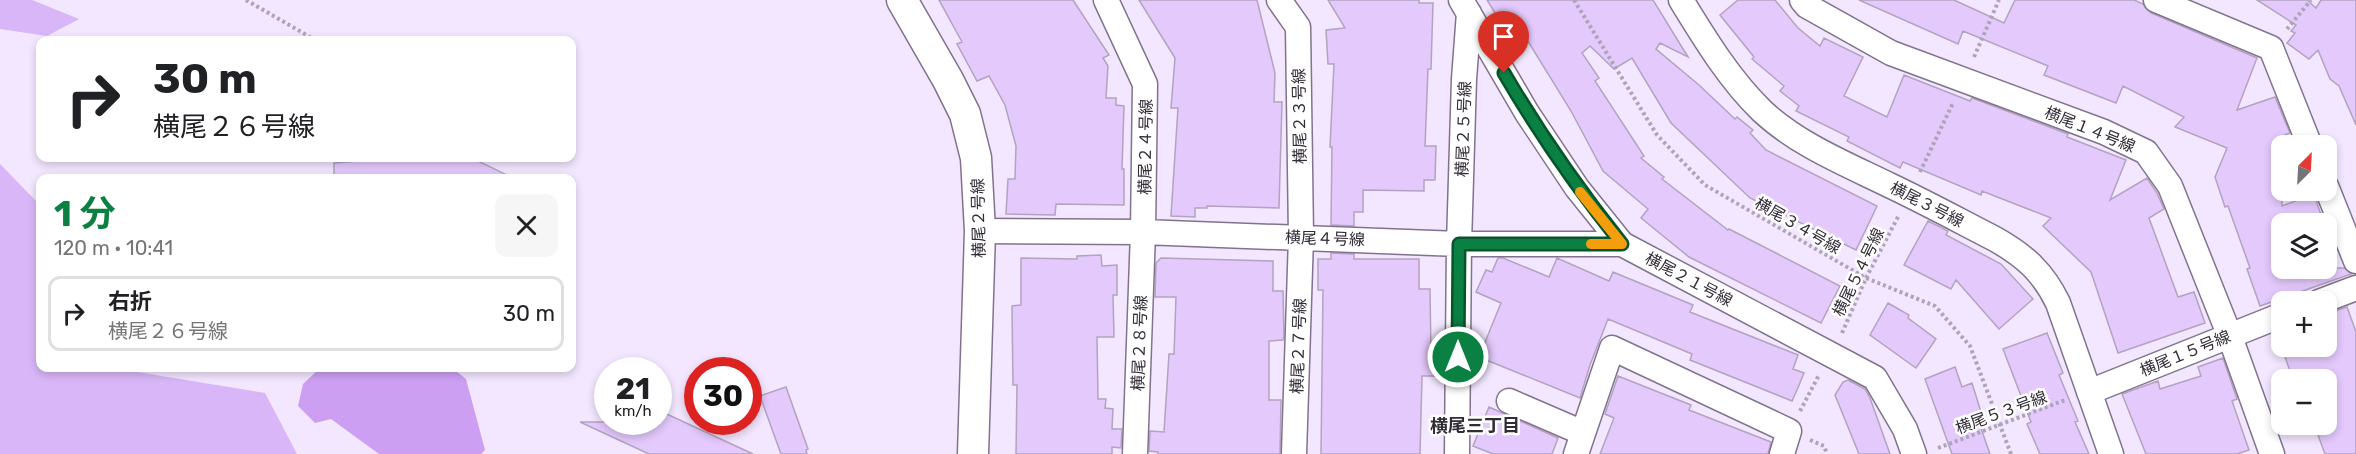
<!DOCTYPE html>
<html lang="ja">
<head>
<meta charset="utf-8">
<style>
  :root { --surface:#fff; --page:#f6f6f6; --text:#202124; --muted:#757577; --line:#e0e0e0; --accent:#0b8043 }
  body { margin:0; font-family:Rubik,"Noto Sans JP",sans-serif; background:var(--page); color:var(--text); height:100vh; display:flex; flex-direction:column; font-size:22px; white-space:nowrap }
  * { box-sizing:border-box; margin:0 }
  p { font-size:20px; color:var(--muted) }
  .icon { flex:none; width:33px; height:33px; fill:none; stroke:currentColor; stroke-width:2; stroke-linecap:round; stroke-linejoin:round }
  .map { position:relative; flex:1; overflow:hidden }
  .panel { position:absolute; left:36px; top:174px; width:540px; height:198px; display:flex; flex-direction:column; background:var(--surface); border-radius:12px; box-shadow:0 3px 9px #0003 }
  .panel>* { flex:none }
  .banner { position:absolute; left:36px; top:36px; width:540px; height:126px; border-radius:12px; box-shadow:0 3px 9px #0003; background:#fff; color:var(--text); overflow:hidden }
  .needle { width:39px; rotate:24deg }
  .fabs { position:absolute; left:2271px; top:135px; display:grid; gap:12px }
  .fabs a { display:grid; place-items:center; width:66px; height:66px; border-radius:12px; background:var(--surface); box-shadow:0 3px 9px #0003; font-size:30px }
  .speed { position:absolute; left:594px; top:357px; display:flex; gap:12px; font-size:30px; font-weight:700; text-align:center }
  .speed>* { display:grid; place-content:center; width:78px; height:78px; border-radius:50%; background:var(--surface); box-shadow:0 3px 9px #0003; line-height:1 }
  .speed small { font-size:15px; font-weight:400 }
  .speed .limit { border:9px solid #d22; background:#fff; color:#111 }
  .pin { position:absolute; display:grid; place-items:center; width:51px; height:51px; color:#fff; margin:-62px -26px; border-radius:50% 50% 50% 0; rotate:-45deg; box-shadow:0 0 6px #0007 }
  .pin .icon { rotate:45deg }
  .me { position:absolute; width:66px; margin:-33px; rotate:0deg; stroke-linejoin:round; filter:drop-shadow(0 0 4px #0008) }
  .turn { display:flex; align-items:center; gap:21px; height:126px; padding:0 18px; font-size:27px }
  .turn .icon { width:78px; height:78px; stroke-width:2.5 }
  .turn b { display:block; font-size:42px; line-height:51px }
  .round { display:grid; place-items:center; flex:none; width:63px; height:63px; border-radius:12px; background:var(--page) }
  .headline { display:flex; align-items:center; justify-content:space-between; height:102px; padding:0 18px }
  h1 { font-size:36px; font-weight:700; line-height:45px; color:var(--accent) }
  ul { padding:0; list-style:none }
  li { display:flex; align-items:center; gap:18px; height:75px; margin:0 12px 9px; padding:0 6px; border:3px solid var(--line); border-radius:12px }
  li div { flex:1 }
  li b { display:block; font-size:22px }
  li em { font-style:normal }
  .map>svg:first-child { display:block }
</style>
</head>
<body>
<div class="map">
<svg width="2356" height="454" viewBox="0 0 2356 454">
  <rect width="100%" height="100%" fill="#f3e6ff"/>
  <!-- green -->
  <path fill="#d9b6f8" d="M0,0h32l47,19 -32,17 -47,-7z
    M0,164l36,37 4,14v153h73l152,25 32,61h-297z"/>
  <!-- water -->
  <path fill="#cd9ff3" d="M320,368h132l14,11 19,71 -4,4h-102l-48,-35 -16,4 -17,-17 5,-22z"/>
  <!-- building -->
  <path fill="#e4c9fc" stroke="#b2a3c0" stroke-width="1.5" d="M939,0h134l36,55 -6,3 5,8 -2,32h10v7l8,1 -2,63h2v36l-68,-1 -1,11 -49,-1 2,-35h7l1,-33 -11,-41 -16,-29 -12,5 -20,-37 5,-2z
    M1139,0h118l18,73 -1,29h8l-3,106 -72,-2v2h-12v9l-24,-1 7,-108h-7l4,-50z
    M1328,0h91v3h14l-2,66h-3l-3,77h11l-1,34h-11v11l-61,-1v22h-9v14l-23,-1 1,-78h-2l4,-83h-6l-2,-34 19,-2z
    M1487,0h166l35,57 -28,-14 -4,6 43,36 36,34 2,-2 16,13 -3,3 16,17 111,56 -21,44 -106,-52 -79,-75 -39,-65 -18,11 -24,-23 -8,7 17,25 -4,3 49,75 -3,2 23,19 -2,2 66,51 1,-1 111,57 -19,37 -132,-66 -48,-39 7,-9 -45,-38 -32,-60 -45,-73 -11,7z
    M1738,0h37l23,28 22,18 4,-8 39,19 -19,39 43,21 17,-42 66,26 2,-3 96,36 -1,3 59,23 -16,40 37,-22 10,15 7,16 -15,9 29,79 16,-5 11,31 -87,30 -27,-81 -48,-46 8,-8 -69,-27 -1,4 -78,-33 -3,6 -53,-27 2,-4 -53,-26 3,-5 -19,-15 4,-5 -32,-27 2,-2 -34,-42z
    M1859,0h95l50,23 11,-23h119l9,4 8,9 106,45 -20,52 38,-13 15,36 -8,3v70l32,-12 10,30h-42v44h44v-11h4l4,11h10l7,6 -91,32 -13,-37 3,-1 -22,-62 -3,1 -10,-30 12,-29 -52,-21 9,-10 -61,-31 -7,17 -72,-28 4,-9 -85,-35 -5,13z
    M2257,0h50l9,8 5,-8h35v125l-17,-39 -9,-7 -12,-29 -9,9 -22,-16 8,-10 -4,-2 5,-6z
    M394,158h78l41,20h-179v-15z
    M1928,221l20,10 -2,4 55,29 32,35 -34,30 -43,-49 -5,9 -47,-24z
    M1331,253l23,1v5h65v30h11l1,64h6v23h-15l-2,78h-99l2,-164h-5v-31h13z
    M1101,255l1,11 15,-1v30h-4l1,42h-17l1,62h8l-1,9 8,1 -1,20h10l-1,19 -9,-1v7h-96l1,-69h-4l-1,-79 9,-1v-47l56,1v-3z
    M1161,258l112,3v30h10l1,46 -1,3 -14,1v59h12l-1,54h-122v-2l-9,-1 1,-20 14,1 5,-78h5l2,-57h-21l1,-34z
    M1498,258h5l46,19 8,-19 52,23 4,-9 80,33 -3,7 108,43 -5,14 11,4 -7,17 -5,11 -102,-41 2,-6 -84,-35 -18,46 -10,33 -101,-41 22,-54 -25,-11 10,-22 6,2z
    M1888,303l21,12 -1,3 28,21 -20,29 -46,-33z
    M2347,307l9,25v122h-31l-7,-19 8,-3v-52h-33l-10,-29 11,-5h32v-32z
    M2047,333l16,40 -4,2 19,46 -3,1 14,32h-49l-13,-30 4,-2 -28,-73z
    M2223,358l14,41 -5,2 17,49 -12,4h-91l-24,-60 36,-13 2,8 41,-13 -3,-9z
    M1955,367l7,20 10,-4 9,29 -5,2 14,40h-38l-27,-75z
    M1618,376l73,29 -2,5 82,32 -3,12h-168l14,-36 -9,-4z
    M1848,380l17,9 5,9 20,56h-31l-24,-59 8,-13z
    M786,387l22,62 -2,1 1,4h-26l-21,-58z
    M1489,407l69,31 -6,16h-59l-20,-8z
    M658,410l95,44h-104l-69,-32h78z"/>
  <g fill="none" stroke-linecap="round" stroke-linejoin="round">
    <!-- minor casing -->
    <g stroke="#81738e" stroke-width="27">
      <path id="minor" d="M1106,0l39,84 -2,148 -8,222
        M1279,0l19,27 3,210 -7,217
        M1461,0l66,113 50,75 45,56 253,134 30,51 9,25
        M1681,0c24,39 48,79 81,111 35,33 84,53 127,74 36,17 71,36 106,54 30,17 48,33 63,64l53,151
        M1802,0l5,6 84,47 213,79 42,20 24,34 59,148 43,120
        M2156,0l115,48 39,98
        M1469,13l-5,66 -5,165h163
        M2326,186l30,75
        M980,231l163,1 316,12 -2,210
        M2319,302l37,-14
        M2089,392l193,-77
        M1509,401l74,32
        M1576,454l36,-106 177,83 -7,23"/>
    </g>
    <!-- tertiary casing -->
    <g stroke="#81738e" stroke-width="33">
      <path id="tertiary" d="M902,0l46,80 17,34 11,44 4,73 -7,223"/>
    </g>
    <!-- path -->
    <path stroke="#aea4b8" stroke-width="4" stroke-dasharray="3 3" stroke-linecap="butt" d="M246,0l69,40
      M1574,0l83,135 48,50 161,93 69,28 35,40 41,108
      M2287,29l24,-29
      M1974,57l25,-57
      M1920,172l33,-69
      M1842,333l24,-55 33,-63
      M1800,411l19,-36
      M1810,440l14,6 3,8
      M1938,448l127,-48"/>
    <!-- minor -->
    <use href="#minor" stroke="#fff" stroke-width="24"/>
    <!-- tertiary -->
    <use href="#tertiary" stroke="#fff" stroke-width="30"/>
  </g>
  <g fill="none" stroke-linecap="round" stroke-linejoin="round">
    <!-- route casing -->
    <g stroke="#07532c" stroke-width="15">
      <path id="route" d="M1458,357l1,-113h163c-44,-55 -83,-111 -118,-171"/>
    </g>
    <!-- route -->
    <use href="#route" stroke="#0b8043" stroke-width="10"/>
    <!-- slow -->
    <path stroke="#f59e0b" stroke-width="10" d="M1580,192l42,52h-31"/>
  </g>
  <g text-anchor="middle" stroke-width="5" stroke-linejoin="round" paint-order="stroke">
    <!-- street labels -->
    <g font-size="16" fill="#322c37" stroke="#fff">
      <text transform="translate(1299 116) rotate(-91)" y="6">横尾２３号線</text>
      <text transform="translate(1463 129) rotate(-88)" y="6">横尾２５号線</text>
      <text transform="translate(2090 129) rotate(22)" y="6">横尾１４号線</text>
      <text transform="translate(1145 147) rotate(-89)" y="6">横尾２４号線</text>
      <text transform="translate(1927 204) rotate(27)" y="6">横尾３号線</text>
      <text transform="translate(978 218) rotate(-91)" y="6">横尾２号線</text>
      <text transform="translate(1798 225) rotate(30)" y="6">横尾３４号線</text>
      <text transform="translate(1325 238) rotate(2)" y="6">横尾４号線</text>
      <text transform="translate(1858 272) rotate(-64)" y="6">横尾５４号線</text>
      <text transform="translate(1689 279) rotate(28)" y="6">横尾２１号線</text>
      <text transform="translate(1139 343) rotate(-88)" y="6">横尾２８号線</text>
      <text transform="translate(1298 346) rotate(-88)" y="6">横尾２７号線</text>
      <text transform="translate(2185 353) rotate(-22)" y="6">横尾１５号線</text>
      <text transform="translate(2001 412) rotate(-20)" y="6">横尾５３号線</text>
    </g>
    <!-- neighbourhood labels -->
    <g font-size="18" font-weight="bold" fill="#322c37" stroke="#fff">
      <text x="1475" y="432">横尾三丁目</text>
    </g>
  </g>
</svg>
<div class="fabs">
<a><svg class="needle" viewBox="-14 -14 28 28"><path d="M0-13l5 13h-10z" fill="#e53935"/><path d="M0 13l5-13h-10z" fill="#757577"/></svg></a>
<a><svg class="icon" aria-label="layers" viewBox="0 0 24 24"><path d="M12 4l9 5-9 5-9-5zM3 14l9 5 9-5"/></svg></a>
<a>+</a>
<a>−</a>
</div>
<div class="speed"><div>21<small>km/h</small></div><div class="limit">30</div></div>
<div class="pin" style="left:1504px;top:73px;background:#d93025"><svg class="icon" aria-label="arrive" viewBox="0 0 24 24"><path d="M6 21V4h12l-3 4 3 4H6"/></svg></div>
<svg class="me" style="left:1458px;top:357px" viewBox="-20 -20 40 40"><circle r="17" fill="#0b8043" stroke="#fff" stroke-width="3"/><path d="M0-11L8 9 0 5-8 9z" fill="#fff"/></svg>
<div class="banner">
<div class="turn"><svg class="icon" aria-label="right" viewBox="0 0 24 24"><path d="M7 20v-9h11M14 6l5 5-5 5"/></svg><div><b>30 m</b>横尾２６号線</div></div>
</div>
<section class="panel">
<div class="headline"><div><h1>1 分</h1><p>120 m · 10:41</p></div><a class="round"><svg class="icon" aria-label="close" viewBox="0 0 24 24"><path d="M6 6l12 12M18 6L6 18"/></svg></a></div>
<ul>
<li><svg class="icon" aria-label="right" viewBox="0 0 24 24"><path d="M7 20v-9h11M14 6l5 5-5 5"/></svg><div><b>右折</b><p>横尾２６号線</p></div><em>30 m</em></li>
</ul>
</section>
</div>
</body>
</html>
